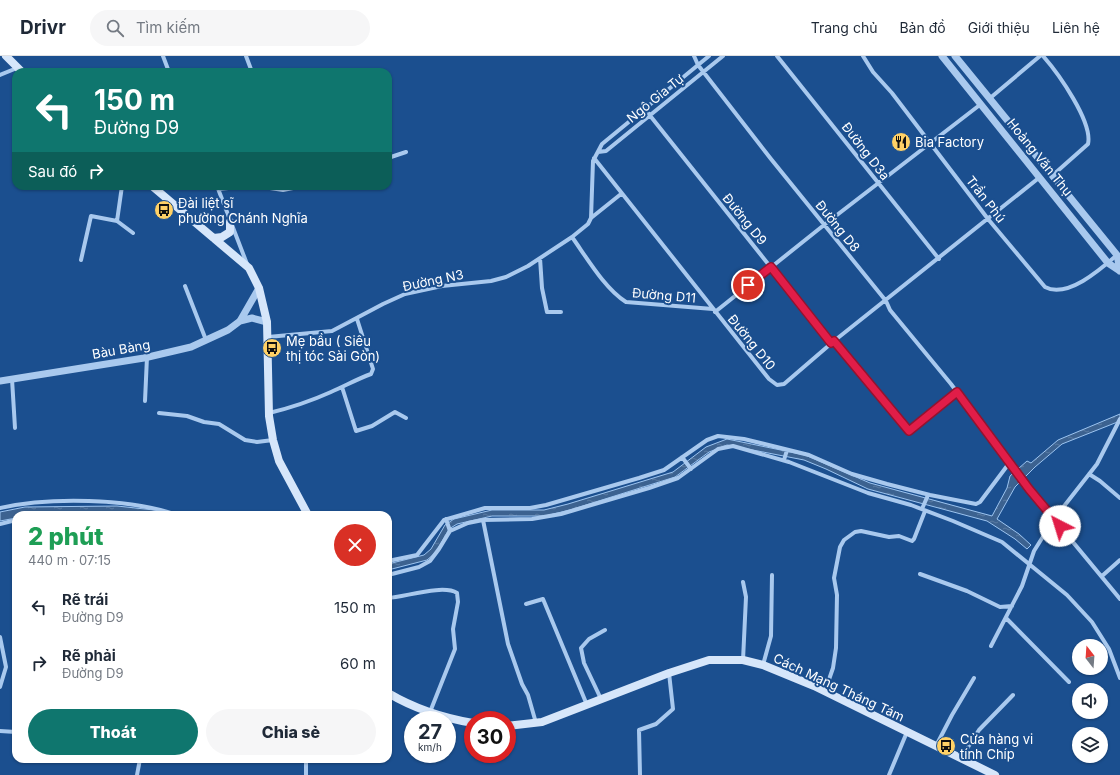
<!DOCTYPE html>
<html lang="vi">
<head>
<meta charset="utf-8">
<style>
  :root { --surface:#fff; --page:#f6f6f7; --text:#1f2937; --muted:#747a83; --line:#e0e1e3; --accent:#0f766e }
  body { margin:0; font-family:Inter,sans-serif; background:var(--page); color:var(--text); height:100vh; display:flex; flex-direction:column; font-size:15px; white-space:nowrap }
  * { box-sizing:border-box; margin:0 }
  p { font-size:13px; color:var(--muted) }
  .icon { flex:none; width:22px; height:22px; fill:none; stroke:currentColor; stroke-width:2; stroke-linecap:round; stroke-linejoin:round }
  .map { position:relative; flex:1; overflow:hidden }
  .details { position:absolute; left:12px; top:455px; width:380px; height:252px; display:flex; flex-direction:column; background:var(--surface); border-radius:12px; box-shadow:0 1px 3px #0004 }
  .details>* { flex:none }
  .banner { position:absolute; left:12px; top:12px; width:380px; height:122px; border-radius:12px; box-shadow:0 1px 3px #0004; background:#0f766e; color:#fff; overflow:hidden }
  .needle { width:26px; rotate:343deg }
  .controls { position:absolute; left:1072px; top:583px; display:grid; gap:8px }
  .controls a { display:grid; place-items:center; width:36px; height:36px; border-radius:50%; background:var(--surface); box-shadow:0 1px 3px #0004; font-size:20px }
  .speed { position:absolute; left:404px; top:655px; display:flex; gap:8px; font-size:20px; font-weight:700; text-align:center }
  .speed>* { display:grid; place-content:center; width:52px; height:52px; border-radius:50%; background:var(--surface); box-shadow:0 1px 3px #0004; line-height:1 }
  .speed small { font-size:10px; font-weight:400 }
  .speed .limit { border:6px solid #d22; background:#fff; color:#111 }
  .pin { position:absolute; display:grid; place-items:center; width:34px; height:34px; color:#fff; margin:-17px; border:2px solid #fff; border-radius:50%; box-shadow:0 1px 4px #0007 }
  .me { position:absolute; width:44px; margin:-22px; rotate:320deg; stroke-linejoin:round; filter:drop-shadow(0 0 3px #0008) }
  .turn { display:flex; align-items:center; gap:14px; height:84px; padding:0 16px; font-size:18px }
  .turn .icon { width:52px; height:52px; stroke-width:2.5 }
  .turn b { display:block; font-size:28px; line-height:34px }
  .then { display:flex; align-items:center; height:38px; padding:0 16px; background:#0003; gap:8px; font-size:15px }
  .round { display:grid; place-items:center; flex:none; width:42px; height:42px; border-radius:21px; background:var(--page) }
  .summary { display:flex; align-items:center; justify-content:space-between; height:68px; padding:0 16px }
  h1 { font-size:24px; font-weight:800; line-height:30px; color:#1e9e55 }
  .cta { display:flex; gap:8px; margin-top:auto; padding:8px 16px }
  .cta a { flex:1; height:46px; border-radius:24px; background:var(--accent); color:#fff; font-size:16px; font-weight:800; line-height:46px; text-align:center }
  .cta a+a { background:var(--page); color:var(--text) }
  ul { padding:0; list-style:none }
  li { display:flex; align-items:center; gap:12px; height:56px; padding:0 16px }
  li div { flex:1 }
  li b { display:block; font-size:15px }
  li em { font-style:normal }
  header { display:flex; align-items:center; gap:24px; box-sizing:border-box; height:56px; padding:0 20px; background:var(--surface); border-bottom:1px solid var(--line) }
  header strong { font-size:19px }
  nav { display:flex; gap:22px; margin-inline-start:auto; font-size:14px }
  .search { width:280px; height:36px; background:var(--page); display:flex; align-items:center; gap:10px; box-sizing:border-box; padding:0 14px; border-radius:22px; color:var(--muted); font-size:15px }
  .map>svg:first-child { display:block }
</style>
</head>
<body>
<header>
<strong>Drivr</strong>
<div class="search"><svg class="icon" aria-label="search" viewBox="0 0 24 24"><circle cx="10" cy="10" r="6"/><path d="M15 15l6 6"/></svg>Tìm kiếm</div>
<nav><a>Trang chủ</a><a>Bản đồ</a><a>Giới thiệu</a><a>Liên hệ</a></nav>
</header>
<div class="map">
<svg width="1120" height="719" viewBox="0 0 1120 719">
  <defs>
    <pattern id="water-ripples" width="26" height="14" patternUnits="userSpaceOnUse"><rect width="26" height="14" fill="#3c6290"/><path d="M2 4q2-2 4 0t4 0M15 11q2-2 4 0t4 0" fill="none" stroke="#597aa1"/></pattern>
  </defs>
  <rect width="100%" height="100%" fill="#1b4f8f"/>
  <!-- water -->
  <path fill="url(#water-ripples)" stroke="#9cc4f0" d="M1120,358v7l-58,23 -27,23 -20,20 -18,32 22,15 12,11 -4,4 -12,-10 -28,-18 -119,-32 -42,-20 -22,-9 -77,-15 -18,7 -34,25 -105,33 -25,6h-53l-35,8 -8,5 -13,23 -9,8 -39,10v-6l36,-9 7,-6 14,-24 9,-6 38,-9h52l24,-6 105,-32 33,-25 21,-8 78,16 65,28 122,33 15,-28 3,-12 17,-15 4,2 27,-23z
    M117,450l46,5 8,4h-155v3l-16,3v-9l25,-5z"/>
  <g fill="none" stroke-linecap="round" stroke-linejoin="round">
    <!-- minor -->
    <path stroke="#a9c9ee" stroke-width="4" d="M163,0l6,16
      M246,0l6,16
      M694,0l4,9 73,94 115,142 4,9 61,74 78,105 91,110
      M777,0l162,203
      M863,0l10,16 19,21 96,126 57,68c22,12 56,-18 72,-32
      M1043,0c15,17 50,66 45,88l-35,31
      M0,19l17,-7
      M989,43l51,-43
      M644,52l187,235
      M598,96l8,-1 117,-95
      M388,102l18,-6
      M594,102l175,221 8,6 7,-1 50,-43 206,-164
      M217,130l30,78
      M257,130l26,4 20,-4
      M218,133l31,-3
      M591,162l30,-24
      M117,165l5,-35
      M572,181c15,21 33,52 54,65l87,7
      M540,202l2,30 5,24h14
      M81,204l10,-44 26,5 16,12
      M185,230l21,54
      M715,256l109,-87 157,-121
      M268,281l64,-6 51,-27 22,-10 37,-8 49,-5 15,-4 22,-11 44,-29 16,-13 3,-6 2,-57 9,-17 107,-88
      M834,285l75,90 48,-38
      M12,323l3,49
      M342,331l14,44 16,-5 23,-14 11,6
      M145,345l2,-44
      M159,357l28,3 17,6 15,2 26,16 12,2 16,-2
      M269,357c21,-5 42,-12 62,-21 14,-6 26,-13 40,-18l2,-5 -16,-50
      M682,401l9,12
      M784,404l3,-10
      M1089,418l11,7 20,17
      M0,452c49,-11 129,-10 177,7
      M922,453l6,-14
      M446,463l4,12
      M483,464l25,124 14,40 6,11 8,28
      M0,468l16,-4
      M388,505l29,-6 27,-35 41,-12h45l16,-3 93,-27 25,-8 43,-30 11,-4 26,3 65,16 43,19 35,10 43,11 46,9 4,-2 30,-40
      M920,518l47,17 33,16 12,-1
      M388,519l31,-8 11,-6 9,-12 11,-18 18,-8 15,-3 49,-1 29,-5 88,-26 29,-10 40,-29 15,-3 56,16 79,31 43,12 42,16 49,21 65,53 25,27 17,27 11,29
      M1102,520l18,-16
      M388,542c17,-1 55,-14 69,-5l1,9 -5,27 2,20 -25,63
      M526,548l17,-5 44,106
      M1006,562l63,64
      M0,581l6,30 -6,20
      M991,590l31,-60 12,-35 20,-32 43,-55 23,-45
      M743,604l3,-63 -3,-15
      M763,609l8,-29 1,-61
      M825,635l8,-23 3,-20 1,-53 -3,-17 6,-31 4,-7 11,-8 6,-1 28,6 10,-1 13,5 2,-2 11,-28
      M601,643l-17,-36 -3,-15 8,-9 16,-9
      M0,675l16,1
      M936,690l16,-31 22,-37
      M961,702l18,-28 34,-35
      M306,703v16
      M137,719l3,-16
      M640,719l-1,-45 17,-6 17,-15 -4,-36
      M889,719l18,-43"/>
    <!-- tertiary -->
    <path stroke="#a9c9ee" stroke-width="7" d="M942,0l166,207 12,8
      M955,0l162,199 3,16
      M240,265l12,-3 15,4
      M0,325l144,-23 47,-11 37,-17 12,-9 19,-33"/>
    <!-- secondary -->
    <path stroke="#d6e6fa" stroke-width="8" d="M6,0l16,16
      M152,130l97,82 10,20 8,34 2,94 4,24 6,21 29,54
      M214,182l8,-1 8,-5v-10
      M388,637c27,16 55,25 85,30
      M507,670l35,-4 127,-49 40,-13h34l20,5 51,21 181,89"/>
  </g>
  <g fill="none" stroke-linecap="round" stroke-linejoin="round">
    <!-- route casing -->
    <g stroke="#92132f" stroke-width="10">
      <path id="route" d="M748,229l23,-18 60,76 3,-2 75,90 48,-39 72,97 31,37"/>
    </g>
    <!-- route -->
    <use href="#route" stroke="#e11d48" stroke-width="7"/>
  </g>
  <!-- icons -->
  <defs>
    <g id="restaurant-disc" transform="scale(1)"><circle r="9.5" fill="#ffd166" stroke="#1b4f8f"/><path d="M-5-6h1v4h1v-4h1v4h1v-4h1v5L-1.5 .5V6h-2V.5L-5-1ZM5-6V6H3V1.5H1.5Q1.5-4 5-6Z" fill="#111"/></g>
    <g id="bus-disc" transform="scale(1)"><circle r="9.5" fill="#ffd166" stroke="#1b4f8f"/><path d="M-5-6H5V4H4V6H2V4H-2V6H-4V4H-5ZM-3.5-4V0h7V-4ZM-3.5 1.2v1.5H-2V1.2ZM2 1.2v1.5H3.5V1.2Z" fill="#111"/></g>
  </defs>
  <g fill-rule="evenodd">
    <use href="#restaurant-disc" x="901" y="86"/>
    <use href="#bus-disc" x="164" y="154"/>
    <use href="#bus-disc" x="272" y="292"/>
    <use href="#bus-disc" x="946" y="690"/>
  </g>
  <g text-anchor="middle" stroke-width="4" stroke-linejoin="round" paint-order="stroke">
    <!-- street labels -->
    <g font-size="13" fill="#fff" stroke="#1b4f8f">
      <text transform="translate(655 42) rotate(-39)" y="5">Ngô Gia Tự</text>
      <text transform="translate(866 95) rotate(52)" y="5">Đường D3a</text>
      <text transform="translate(1040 101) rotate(51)" y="5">Hoàng Văn Thụ</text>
      <text transform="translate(986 143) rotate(52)" y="5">Trần Phú</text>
      <text transform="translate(745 163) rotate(51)" y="5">Đường D9</text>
      <text transform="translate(838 170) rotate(51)" y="5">Đường D8</text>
      <text transform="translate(433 224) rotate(-12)" y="5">Đường N3</text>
      <text transform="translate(664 239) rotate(5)" y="5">Đường D11</text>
      <text transform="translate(752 286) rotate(51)" y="5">Đường D10</text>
      <text transform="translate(121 293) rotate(-10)" y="5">Bàu Bàng</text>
      <text transform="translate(839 631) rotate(25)" y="5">Cách Mạng Tháng Tám</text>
    </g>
    <!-- poi labels -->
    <g font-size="13" fill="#fff" stroke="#1b4f8f" text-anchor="start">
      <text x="915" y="91">Bia Factory</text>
      <text x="178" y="152">Đài liệt sĩ<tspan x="178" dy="15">phường Chánh Nghĩa</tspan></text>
      <text x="286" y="290">Mẹ bầu ( Siêu<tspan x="286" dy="15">thị tóc Sài Gòn)</tspan></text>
      <text x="960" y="688">Cửa hàng vi<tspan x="960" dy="15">tính Chíp</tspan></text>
    </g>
  </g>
</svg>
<div class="controls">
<a><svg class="needle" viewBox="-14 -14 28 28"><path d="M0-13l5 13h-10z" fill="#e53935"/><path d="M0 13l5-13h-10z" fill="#747a83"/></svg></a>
<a><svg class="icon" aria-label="sound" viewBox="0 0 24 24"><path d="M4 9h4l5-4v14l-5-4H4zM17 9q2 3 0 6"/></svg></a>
<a><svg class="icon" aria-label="layers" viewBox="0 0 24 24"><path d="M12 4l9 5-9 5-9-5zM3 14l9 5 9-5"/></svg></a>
</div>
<div class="speed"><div>27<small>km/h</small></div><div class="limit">30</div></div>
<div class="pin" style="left:748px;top:229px;background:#d93025"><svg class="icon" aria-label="arrive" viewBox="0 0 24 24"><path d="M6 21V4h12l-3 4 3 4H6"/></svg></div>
<svg class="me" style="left:1060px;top:470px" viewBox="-20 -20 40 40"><circle r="19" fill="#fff"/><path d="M0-13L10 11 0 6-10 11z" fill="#e11d48"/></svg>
<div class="banner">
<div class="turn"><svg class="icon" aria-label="left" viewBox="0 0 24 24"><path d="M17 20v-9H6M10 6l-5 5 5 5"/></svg><div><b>150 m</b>Đường D9</div></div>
<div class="then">Sau đó<svg class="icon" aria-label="right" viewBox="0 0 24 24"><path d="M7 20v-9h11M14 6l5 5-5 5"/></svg></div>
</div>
<section class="details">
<div class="summary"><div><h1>2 phút</h1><p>440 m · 07:15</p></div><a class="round" style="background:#d93025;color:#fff"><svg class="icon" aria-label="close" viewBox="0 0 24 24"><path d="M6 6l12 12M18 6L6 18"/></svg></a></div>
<ul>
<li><svg class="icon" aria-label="left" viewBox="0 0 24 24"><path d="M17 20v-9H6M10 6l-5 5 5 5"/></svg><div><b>Rẽ trái</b><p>Đường D9</p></div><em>150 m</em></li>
<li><svg class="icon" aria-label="right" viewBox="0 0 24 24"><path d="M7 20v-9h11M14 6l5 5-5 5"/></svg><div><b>Rẽ phải</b><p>Đường D9</p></div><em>60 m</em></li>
</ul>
<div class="cta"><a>Thoát</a><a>Chia sẻ</a></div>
</section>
</div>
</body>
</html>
